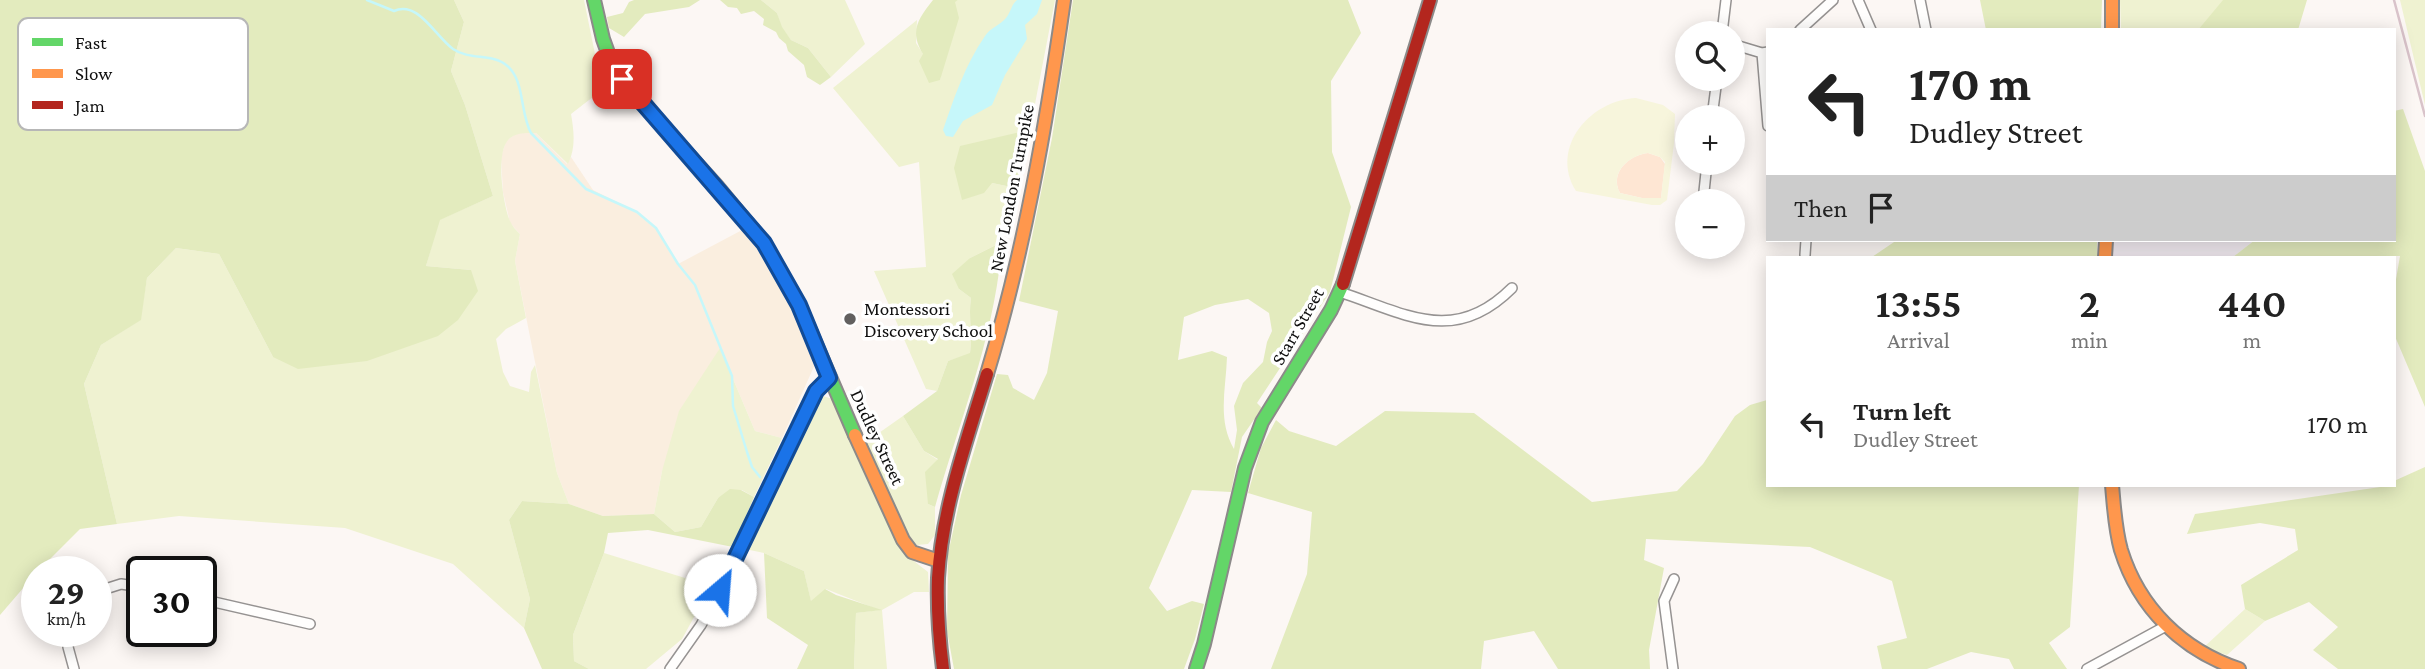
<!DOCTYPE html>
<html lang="en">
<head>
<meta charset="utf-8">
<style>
  :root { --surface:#fff; --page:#f6f6f6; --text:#222; --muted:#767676 }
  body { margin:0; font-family:"Crimson Pro",serif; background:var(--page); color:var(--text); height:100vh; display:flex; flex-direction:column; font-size:26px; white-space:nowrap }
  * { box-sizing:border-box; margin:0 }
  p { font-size:23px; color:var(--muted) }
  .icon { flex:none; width:38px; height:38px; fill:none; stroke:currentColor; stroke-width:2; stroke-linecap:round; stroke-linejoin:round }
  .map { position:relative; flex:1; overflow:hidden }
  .details { position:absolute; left:1766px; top:256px; width:630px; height:231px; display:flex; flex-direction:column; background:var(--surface); border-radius:0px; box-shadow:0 4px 18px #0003 }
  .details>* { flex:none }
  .guide { position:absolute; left:1766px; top:28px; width:630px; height:214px; border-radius:0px; box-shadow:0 4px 18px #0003; background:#fff; color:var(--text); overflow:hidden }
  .fabs { position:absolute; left:1675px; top:21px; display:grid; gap:14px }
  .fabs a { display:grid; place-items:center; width:70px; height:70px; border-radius:50%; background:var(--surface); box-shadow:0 4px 18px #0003; font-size:35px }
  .speed { position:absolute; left:21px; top:556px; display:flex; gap:14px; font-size:35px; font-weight:700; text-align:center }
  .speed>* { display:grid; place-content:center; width:91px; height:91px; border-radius:50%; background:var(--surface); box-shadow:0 4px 18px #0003; line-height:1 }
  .speed small { font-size:18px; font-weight:400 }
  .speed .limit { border:4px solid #111; border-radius:10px; background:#fff; color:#111 }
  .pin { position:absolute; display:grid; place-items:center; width:60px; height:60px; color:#fff; margin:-30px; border-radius:14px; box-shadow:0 4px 10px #0006 }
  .me { position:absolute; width:77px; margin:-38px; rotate:27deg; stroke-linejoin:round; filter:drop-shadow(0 0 5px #0008) }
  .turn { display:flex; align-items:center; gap:24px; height:147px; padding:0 28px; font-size:32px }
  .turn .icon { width:91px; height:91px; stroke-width:2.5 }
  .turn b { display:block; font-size:49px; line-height:60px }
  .then { display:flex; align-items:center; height:66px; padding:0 28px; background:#0003; gap:14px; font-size:26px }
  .eta { display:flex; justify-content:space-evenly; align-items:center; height:119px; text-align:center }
  .eta b { font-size:42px; font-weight:600; line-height:49px }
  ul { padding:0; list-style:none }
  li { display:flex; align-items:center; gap:21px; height:98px; padding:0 28px }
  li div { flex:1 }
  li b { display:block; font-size:26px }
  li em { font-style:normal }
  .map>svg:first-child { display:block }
</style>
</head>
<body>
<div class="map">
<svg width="2425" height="669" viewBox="0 0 2425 669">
  <rect width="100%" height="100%" fill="#fcf7f4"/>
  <!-- industrial -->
  <path fill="#f2ebf1" d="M2113,240h142l-22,17h-121z"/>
  <!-- farmland -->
  <path fill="#faeedf" d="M517,133h19l31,31 4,-7 22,33 44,22 19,16 22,36 66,-35 14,15 37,63 21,55 -34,76 -27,-7 -35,-83 -58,123 -8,43 -51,2 -34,-12 -12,-31 -42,-212 5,-27 -10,-11 -7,-31 -2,-35 5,-16z"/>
  <!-- green -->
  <path fill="#eff2d1" d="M454,0h130l11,54 34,43 -7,9 -15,-20 -36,28c3,17 5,34 -3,50l-32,-31c-10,0 -19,-1 -27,6 -14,13 -6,65 1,82 2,5 6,9 10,13l-5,27 11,57 -20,11 -10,10 7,33 7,14 19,6 2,-20 4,-7 22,108 12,31 -47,-3 -13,19 21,79 -6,29 -71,-64 -108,-36 -166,-12 -62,8 -33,-140 17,-39 39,-25 7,-42 29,-30 43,6 54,103 198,-87 -45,-4 13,-46 54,-24 -28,-91 -14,-34 13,-49z
    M761,0h84l20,44 -34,33 -23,-29 -17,-8 -10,-13 -4,-14z
    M958,0h97l-26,135 -9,-3 -28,51 24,5 -14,54 -32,16 -11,31 12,9c-3,19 2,37 -1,56l-22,7 -11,30 -11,-2 -52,-118 52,-4 -7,-105 -20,5 -66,-79 84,-68 -1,23 24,37 15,-79z
    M2120,0h158l-8,30h-149z
    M2400,0h25v105z
    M720,348l35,83 27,7 -28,59 -12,-7 -24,8 -17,29 -26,5 -21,-18 8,-43 17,-60z
    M823,396l13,4 74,158 18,14 1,20h-15l-32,18 5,59h-33l2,-56 23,-3 -53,-21 -15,13 -7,-31 -40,-18 -19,-4 73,-151z
    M903,416l21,35 14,9 -10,44 7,3v28l-7,9 -11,1 -10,-9 -41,-94z
    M604,553l107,33 -29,53 -36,30h-57l-15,-8 -1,-26z
    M2245,609l20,12 -38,34 -24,-7z"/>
  <!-- forest -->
  <path fill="#e3ebbe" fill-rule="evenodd" d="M0,0h454l10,22 -13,49 14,34 28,91 -53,24 -14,46 45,4 7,21 -20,29 -20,16 -71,25 -69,8 -25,-12 -54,-103 -43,-6 -29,30 -6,42 -40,25 -17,39 33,140 -37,5 -43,43 -37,43z
    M634,0h66l-11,7 -44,7 -21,23 -15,-9 -2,-11 16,-4 6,-11z
    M720,0h41l16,13 5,14 9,13 17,8 23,29 -11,8 -13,-8 -3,-12 -16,-14 -2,-7 -7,-6 -3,-6 -13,-7 1,-6 -10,-8 -13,3 -4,-6 -9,-1z
    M933,0h25l-3,2 4,16 -19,62 -11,3 -10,-22 4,-7c-14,-23 -5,-35 10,-54z
    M1073,0h275l13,33 -30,48 1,71 19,55 -21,85 -73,111 5,5 -20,29 -11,55 -39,-2 -43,98 18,23 25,-10 12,3 -9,35 -11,30h-230l-7,-38 1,-77 13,-59 36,-121 11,1 5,13 21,12 13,-27 11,-62 -39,-10 33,-163zM1248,299l21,14 3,18 -5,11 -4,20 -20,21 -9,23 3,24 -3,19c-17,-29 -8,-60 -7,-92l-15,-6 -34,9 6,-43 31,-12z
    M1980,0h122l-1,30h-115z
    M2223,0h84l-9,30h-100z
    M2403,109l22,62v236l-31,-73v-43l6,-35 -167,1 22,-17h139v-129z
    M1020,132l9,3 -13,53 -24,-5 -8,10 -22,7 -8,-32 6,-22z
    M1897,240h200v17h-225z
    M1002,242c-6,91 -42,177 -67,265l-7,-3 -3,-32 13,-13 -14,-8 -21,-35 34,-25 11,-30 22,-8c3,-18 -2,-36 1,-55l-12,-9 -7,-15 18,-16z
    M1767,400l1,85h311l-9,142 -21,16 18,26h-53l-5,-10 -38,-7 -44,17h-45l-5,-23 30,-8 -15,-57 -82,-34 -164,-8 -2,21 20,8 -15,82 1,19h-92l-24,-38 -50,10 -3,28h-210l36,-95 5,-62 -64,-19 13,-45 15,-28 13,11 47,15 49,-35 89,2 118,89 85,-11 26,-27 32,-48 15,-11z
    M2425,467v202h-87l-25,-19 25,-23 -29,-25 -44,19 -20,-12 -4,-24 57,-35 -3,-21 -35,-6 -73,11 8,-20 199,-29v-4z
    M730,489l11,1 13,7 -21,50 -85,-17 -40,3 -4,20 -31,82 1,26 15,8h-47l-18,-41 6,-29 -21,-79 13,-19 47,3 34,12 51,-2 21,18 26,-5 17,-29z
    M764,553l40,18 7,30 14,-12 11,6 46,15 -26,3 -2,56h-57l11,-24 -41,-27z"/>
  <!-- sand -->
  <path fill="#fee6d3" d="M1648,153l12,4 5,7 -4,34h-19l-22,-5c-11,-20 9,-38 28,-40z"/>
  <!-- pitch -->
  <path fill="#f7f5dc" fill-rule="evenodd" d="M1636,98l27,7 12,9 -1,29 -7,57 -7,5h-8l-76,-14c-27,-44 15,-91 60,-93zM1648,153l12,4 5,5 -4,36h-19l-22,-5c-11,-20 9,-38 28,-40z"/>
  <!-- water -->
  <path fill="#c6f7fa" d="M1017,0h25l-5,14 -12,11 2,14 -22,36 -13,30 -29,16 -10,16 -7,-1 -3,-6c11,-32 22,-65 42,-94 5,-8 15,-11 21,-18 5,-6 5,-13 11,-18z"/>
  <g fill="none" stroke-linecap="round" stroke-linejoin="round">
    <!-- stream -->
    <path stroke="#c6f7fa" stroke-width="2.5" d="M367,0l27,11c24,-11 41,25 59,38 19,13 45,2 59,22 12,16 9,44 19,62l55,56 51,23 19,16 22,36 17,21 37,91 1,30 14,46 5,15 8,10"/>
    <!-- street casing -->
    <g stroke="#969392" stroke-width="12">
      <path id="street" d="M1858,0l13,30
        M1920,0l6,30
        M1800,30l33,-30
        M1722,33l4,-33
        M1732,44l30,9 6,-1
        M1762,53l6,73
        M1712,117l5,-38
        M1703,201l4,-38
        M1805,255l1,-15
        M1340,292c66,22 114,54 172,-4
        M96,592l25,-8 21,3
        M201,599l109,25
        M70,632l-2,15 6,22
        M670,669l31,-44 19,-35 96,-199 13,-13
        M1673,669l-9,-68 10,-22
        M2087,669l79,-43"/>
    </g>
    <!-- fast casing -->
    <g stroke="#8c8a89" stroke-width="16">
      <path id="fast" d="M594,0l9,39 10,28 18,24 86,95 47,57 35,62 56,130
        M1196,669l8,-25 41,-176 17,-46 69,-112 12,-26"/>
    </g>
    <!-- slow casing -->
    <g stroke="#8c8a89" stroke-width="16">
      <path id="slow" d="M2112,0v30
        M2105,257l1,-17
        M987,374c37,-122 59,-248 77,-374
        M855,435l48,105 9,12 27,9
        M2112,485c2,22 3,44 9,65 18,58 61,100 118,119"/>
    </g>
    <!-- jam casing -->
    <g stroke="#8c8a89" stroke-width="16">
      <path id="jam" d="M1343,284l87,-284
        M943,669c-4,-31 -6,-60 -5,-91 4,-70 29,-138 49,-204"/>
    </g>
    <!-- street -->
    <use href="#street" stroke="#fffefd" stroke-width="9"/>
    <!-- fast -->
    <use href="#fast" stroke="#63d668" stroke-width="12"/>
    <!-- slow -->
    <use href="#slow" stroke="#ff974d" stroke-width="12"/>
    <!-- jam -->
    <use href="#jam" stroke="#b3261e" stroke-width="12"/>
    <!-- rail -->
    <path stroke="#d9c3ca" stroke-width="2.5" d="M2394,0l31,116"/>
  </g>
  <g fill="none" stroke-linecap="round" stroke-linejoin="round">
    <!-- route casing -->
    <g stroke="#114b97" stroke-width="18">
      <path id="route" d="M622,79l142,164 35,62 30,73 -13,13 -96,199"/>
    </g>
    <!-- route -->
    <use href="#route" stroke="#1a73e8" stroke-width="12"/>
  </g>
  <!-- markers -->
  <circle fill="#62605f" stroke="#fff" stroke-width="2.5" cx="850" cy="319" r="7"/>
  <g text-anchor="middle" stroke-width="7" stroke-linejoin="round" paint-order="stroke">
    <!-- street labels -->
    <g font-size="19" fill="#0f0f0f" stroke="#fff">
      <text transform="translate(1011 188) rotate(-79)" y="7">New London Turnpike</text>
      <text transform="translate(1297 326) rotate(-60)" y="7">Starr Street</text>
      <text transform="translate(878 437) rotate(65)" y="7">Dudley Street</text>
    </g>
    <!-- poi labels -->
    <g font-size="19" fill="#0f0f0f" stroke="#fff" text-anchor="start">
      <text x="864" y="315">Montessori<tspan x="864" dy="22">Discovery School</tspan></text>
    </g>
  </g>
  <!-- legend -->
  <rect x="18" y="18" width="230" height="112" rx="10" fill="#fff" stroke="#b7b7b7" stroke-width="2"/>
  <rect x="32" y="38" width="31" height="8" fill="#63d668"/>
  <rect x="32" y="69" width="31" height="9" fill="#ff974d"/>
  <rect x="32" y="101" width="31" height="8" fill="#b3261e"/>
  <g font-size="19" fill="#0f0f0f">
    <text x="75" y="49">Fast</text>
    <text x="75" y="80">Slow</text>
    <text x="75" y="112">Jam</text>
  </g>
</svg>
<div class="fabs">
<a><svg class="icon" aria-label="search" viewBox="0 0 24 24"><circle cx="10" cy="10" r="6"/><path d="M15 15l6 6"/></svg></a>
<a>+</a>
<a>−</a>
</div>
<div class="speed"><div>29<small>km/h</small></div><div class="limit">30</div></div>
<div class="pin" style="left:622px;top:79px;background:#d93025"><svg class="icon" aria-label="arrive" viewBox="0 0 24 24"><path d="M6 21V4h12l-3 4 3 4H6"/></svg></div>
<svg class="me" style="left:720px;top:590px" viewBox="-20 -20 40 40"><circle r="19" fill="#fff"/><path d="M0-13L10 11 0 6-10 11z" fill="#1a73e8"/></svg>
<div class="guide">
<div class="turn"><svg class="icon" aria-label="left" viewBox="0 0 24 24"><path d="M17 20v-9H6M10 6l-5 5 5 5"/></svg><div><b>170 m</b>Dudley Street</div></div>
<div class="then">Then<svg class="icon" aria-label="arrive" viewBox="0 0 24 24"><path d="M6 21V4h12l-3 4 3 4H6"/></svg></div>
</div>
<section class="details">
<div class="eta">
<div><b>13:55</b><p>Arrival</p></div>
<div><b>2</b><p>min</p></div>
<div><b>440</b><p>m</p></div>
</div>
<ul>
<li><svg class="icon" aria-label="left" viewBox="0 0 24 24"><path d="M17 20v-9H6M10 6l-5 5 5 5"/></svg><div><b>Turn left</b><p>Dudley Street</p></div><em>170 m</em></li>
</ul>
</section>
</div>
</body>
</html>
